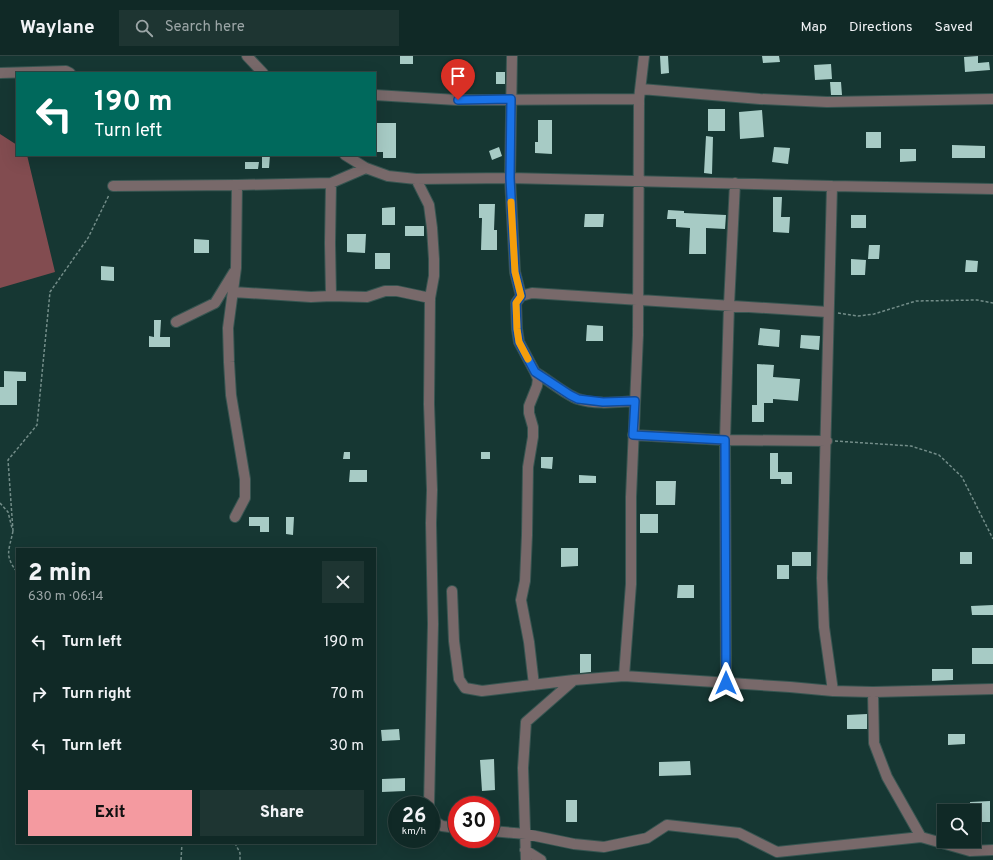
<!DOCTYPE html>
<html lang="en">
<head>
<meta charset="utf-8">
<style>
  :root { --surface:#102926; --page:#1e3532; --text:#f1f3f6; --muted:#9ca6a7; --line:#304543; --accent:#f49aa0 }
  body { margin:0; font-family:Overpass,sans-serif; background:var(--page); color:var(--text); height:100vh; display:flex; flex-direction:column; font-size:15px; white-space:nowrap }
  * { box-sizing:border-box; margin:0 }
  p { font-size:13px; color:var(--muted) }
  .icon { flex:none; width:22px; height:22px; fill:none; stroke:currentColor; stroke-width:2; stroke-linecap:round; stroke-linejoin:round }
  .map { position:relative; flex:1; overflow:hidden }
  .side { position:absolute; left:16px; top:492px; width:360px; height:296px; display:flex; flex-direction:column; background:var(--surface); border-radius:0px; box-shadow:0 4px 16px #0002,0 0 0 1px var(--line) }
  .side>* { flex:none }
  .hud { position:absolute; left:16px; top:16px; width:360px; height:84px; border-radius:0px; box-shadow:0 4px 16px #0002,0 0 0 1px var(--line); background:#00695c; color:#fff; overflow:hidden }
  .buttons { position:absolute; left:937px; top:748px; display:grid; gap:8px }
  .buttons a { display:grid; place-items:center; width:44px; height:44px; border-radius:0px; background:var(--surface); box-shadow:0 4px 16px #0002,0 0 0 1px var(--line); font-size:20px }
  .speed { position:absolute; left:388px; top:740px; display:flex; gap:8px; font-size:20px; font-weight:700; text-align:center }
  .speed>* { display:grid; place-content:center; width:52px; height:52px; border-radius:50%; background:var(--surface); box-shadow:0 4px 16px #0002,0 0 0 1px var(--line); line-height:1 }
  .speed small { font-size:10px; font-weight:400 }
  .speed .limit { border:6px solid #d22; background:#fff; color:#111 }
  .pin { position:absolute; display:grid; place-items:center; width:34px; height:34px; color:#fff; margin:-41px -17px; border-radius:50% 50% 50% 0; rotate:-45deg; box-shadow:0 0 4px #0007 }
  .pin .icon { rotate:45deg }
  .me { position:absolute; width:44px; margin:-22px; rotate:0deg; stroke-linejoin:round; filter:drop-shadow(0 0 3px #0008) }
  .turn { display:flex; align-items:center; gap:14px; height:84px; padding:0 12px; font-size:18px }
  .turn .icon { width:52px; height:52px; stroke-width:2.5 }
  .turn b { display:block; font-size:28px; line-height:34px }
  .round { display:grid; place-items:center; flex:none; width:42px; height:42px; border-radius:0px; background:var(--page) }
  .head { display:flex; align-items:center; justify-content:space-between; height:68px; padding:0 12px }
  h1 { font-size:24px; font-weight:800; line-height:30px }
  .cta { display:flex; gap:8px; margin-top:auto; padding:8px 12px }
  .cta a { flex:1; height:46px; border-radius:0px; background:var(--accent); color:#111; font-size:16px; font-weight:800; line-height:46px; text-align:center }
  .cta a+a { background:var(--page); color:var(--text) }
  ul { padding:0; list-style:none }
  li { display:flex; align-items:center; gap:12px; height:52px; padding:0 12px }
  li div { flex:1 }
  li b { display:block; font-size:15px }
  li em { font-style:normal }
  header { display:flex; align-items:center; gap:24px; box-sizing:border-box; height:56px; padding:0 20px; background:var(--surface); border-bottom:1px solid var(--line) }
  header strong { font-size:19px }
  nav { display:flex; gap:22px; margin-inline-start:auto; font-size:14px }
  .search { width:280px; height:36px; background:var(--page); display:flex; align-items:center; gap:10px; box-sizing:border-box; padding:0 14px; border-radius:0px; color:var(--muted); font-size:15px }
  .map>svg:first-child { display:block }
</style>
</head>
<body>
<header>
<strong>Waylane</strong>
<div class="search"><svg class="icon" aria-label="search" viewBox="0 0 24 24"><circle cx="10" cy="10" r="6"/><path d="M15 15l6 6"/></svg>Search here</div>
<nav><a>Map</a><a>Directions</a><a>Saved</a></nav>
</header>
<div class="map">
<svg width="993" height="804" viewBox="0 0 993 804">
  <rect width="100%" height="100%" fill="#163733"/>
  <!-- forest -->
  <path fill="#824c50" d="M0,78l17,11v10h10l28,117 -55,16z"/>
  <!-- building -->
  <path fill="#a7cbc5" d="M400,0h13v8h-13z
    M660,0h8l1,17 -8,1z
    M762,0h17l1,6 -17,1z
    M978,0v7l11,-1 1,8 -25,2 -1,-15z
    M831,8l1,15 -17,1 -1,-15z
    M496,16h9v12h-9z
    M830,26h11l1,13h-11z
    M708,53h17v22h-17z
    M762,54l2,27 -24,2 -1,-27z
    M538,64h14v34l-17,-1v-11h3z
    M375,67h21v35h-13v-6h-8z
    M866,76h15v16h-15z
    M706,80l7,1 -1,37 -8,-1z
    M952,89l33,1v12h-33z
    M499,91l3,9 -10,4 -3,-9z
    M774,91l16,1 -2,16 -16,-2z
    M900,93h16v12l-16,1z
    M262,99h8l-1,13h-7z
    M245,106h14l-1,7h-13z
    M773,141h9l-1,20h9l-1,16 -16,-1z
    M479,148h16l-1,26h3v20h-16l1,-32h-3z
    M395,151v18h-13v-17z
    M668,154l16,1v2l42,2 -1,14 -19,-1v26h-17l1,-26 -14,-1v-8h-9z
    M585,158h19l-1,13h-19z
    M851,159h15v13h-15z
    M405,170h19v10h-19z
    M347,178h19l-1,19 -18,-1z
    M194,183l15,1v13h-15z
    M869,189h11l-1,14h-11z
    M375,197h15v16h-15z
    M851,203l15,1 -1,15h-14z
    M966,204l12,1 -1,11h-12z
    M101,210l13,1v14l-13,-1z
    M154,264h7l-1,17h10v10h-21v-11l5,1z
    M587,269l16,1v15h-17z
    M760,272l20,2 -1,17 -21,-2z
    M801,279l19,1 -1,14 -19,-2z
    M757,308l17,1 -1,12 27,2 -2,22 -25,-2v4h-9v19h-12v-17h5z
    M4,315l22,1v9h-9v24h-17v-18h4z
    M344,396h6v7h-7z
    M481,396h9v7h-9z
    M770,397h8v19h14v12h-11v-5h-11z
    M541,401h12l-1,12 -11,-1z
    M350,414h17v12h-18z
    M579,419l17,1v7h-17z
    M656,425h20l-1,24h-19z
    M640,458h18v19h-18z
    M249,461h20v15h-9v-6h-11z
    M286,461h8l-1,18 -7,-1z
    M561,492h17v18l-17,1z
    M792,496h19v14h-19z
    M960,496h12v12h-12z
    M777,509h12v14h-12z
    M678,529h16v13h-17z
    M993,549v10h-21l-1,-9z
    M972,592h21v16h-21z
    M580,598h11v18l-11,1z
    M932,613h21v11l-21,1z
    M867,658v15h-20v-14z
    M399,673l1,11 -18,1 -1,-11z
    M948,678h17v10l-17,1z
    M494,703l1,31 -13,1 -2,-31z
    M690,705l1,14 -32,1v-14z
    M405,722v13l-23,1v-13z
    M566,744h11v22h-11z
    M990,745v21h-16v-11h-4v-9z"/>
  <g fill="none" stroke-linecap="round" stroke-linejoin="round">
    <!-- minor casing -->
    <g stroke="#375551" stroke-width="12">
      <path id="minor" d="M247,0l16,17
        M512,0l-2,122 5,94 6,24
        M0,17l66,-2 4,2
        M641,33l119,10 67,3 166,-3
        M375,39l82,5 182,-1
        M345,99l21,13 22,8 28,3 94,-1 322,8 161,3
        M331,127l-1,60 1,53 36,1 18,-6h12l33,7 4,-22v-17l-2,-31 -3,-23 -13,-26
        M113,130l124,-1 94,-2 35,-15
        M832,130l-10,392 2,49 9,64
        M233,236l78,5 20,-1
        M176,266l39,-19 19,-31
        M535,316c12,7 31,23 43,27 18,6 39,3 57,2
        M633,379l92,5 102,1
        M235,461l10,-19v-19l-14,-84 -2,-33 -1,-34 8,-60 1,-83
        M452,535l2,50 5,38 6,9 17,3 92,-11 50,-4 166,11 43,4 40,1 120,-3
        M624,620l7,-92v-87l7,-162 1,-236 5,-43
        M726,627l-1,-243 4,-135 6,-122
        M534,629l-5,-43 -8,-42 4,-19 2,-46 1,-68 5,-30v-10l-4,-14v-7l8,-20 1,-7 -3,-7 -16,-30 -2,-13 -1,-26 5,-7 11,-3 296,19
        M873,636l1,51 13,34 34,60
        M429,749l4,-181 -2,-101 1,-33 -3,-86 1,-106
        M431,763l11,7 15,2
        M491,775l35,3 48,10 30,3 43,-9 20,-13 72,8 38,19 144,-15 49,14 23,-1
        M525,794l16,10
        M526,804l-3,-92 3,-46 48,-42"/>
    </g>
    <!-- path -->
    <path stroke="#738d89" stroke-width="1.5" stroke-dasharray="3 2" stroke-linecap="butt" d="M838,257l20,3 16,-2 42,-13 61,-1 16,3
      M835,385l76,5 28,9 23,22 31,62
      M0,447l8,9 4,16
      M13,475l-5,-71 29,-35 13,-133 38,-54 21,-43
      M13,475c-4,20 -9,24 4,41
      M235,787l5,10v7
      M181,804l1,-17"/>
    <!-- minor -->
    <use href="#minor" stroke="#78696a" stroke-width="10"/>
  </g>
  <g fill="none" stroke-linecap="round" stroke-linejoin="round">
    <!-- route casing -->
    <g stroke="#114b97" stroke-width="10">
      <path id="route" d="M458,44l53,-1 -1,79 5,94 6,24 -5,7 1,26 2,13 16,30 35,23 8,4 25,3 32,-1 -2,34 92,5 1,243"/>
    </g>
    <!-- route -->
    <use href="#route" stroke="#1a73e8" stroke-width="7"/>
    <!-- slow -->
    <path stroke="#f59e0b" stroke-width="7" d="M511,146l4,70 6,24 -5,7 1,26 2,13 9,17"/>
  </g>
</svg>
<div class="buttons">
<a><svg class="icon" aria-label="search" viewBox="0 0 24 24"><circle cx="10" cy="10" r="6"/><path d="M15 15l6 6"/></svg></a>
</div>
<div class="speed"><div>26<small>km/h</small></div><div class="limit">30</div></div>
<div class="pin" style="left:458px;top:44px;background:#d93025"><svg class="icon" aria-label="arrive" viewBox="0 0 24 24"><path d="M6 21V4h12l-3 4 3 4H6"/></svg></div>
<svg class="me" style="left:726px;top:627px" viewBox="-20 -20 40 40"><path d="M0-17L14 15 0 8-14 15z" fill="#1a73e8" stroke="#fff" stroke-width="4"/></svg>
<div class="hud">
<div class="turn"><svg class="icon" aria-label="left" viewBox="0 0 24 24"><path d="M17 20v-9H6M10 6l-5 5 5 5"/></svg><div><b>190 m</b>Turn left</div></div>
</div>
<section class="side">
<div class="head"><div><h1>2 min</h1><p>630 m · 06:14</p></div><a class="round"><svg class="icon" aria-label="close" viewBox="0 0 24 24"><path d="M6 6l12 12M18 6L6 18"/></svg></a></div>
<ul>
<li><svg class="icon" aria-label="left" viewBox="0 0 24 24"><path d="M17 20v-9H6M10 6l-5 5 5 5"/></svg><div><b>Turn left</b></div><em>190 m</em></li>
<li><svg class="icon" aria-label="right" viewBox="0 0 24 24"><path d="M7 20v-9h11M14 6l5 5-5 5"/></svg><div><b>Turn right</b></div><em>70 m</em></li>
<li><svg class="icon" aria-label="left" viewBox="0 0 24 24"><path d="M17 20v-9H6M10 6l-5 5 5 5"/></svg><div><b>Turn left</b></div><em>30 m</em></li>
</ul>
<div class="cta"><a>Exit</a><a>Share</a></div>
</section>
</div>
</body>
</html>
